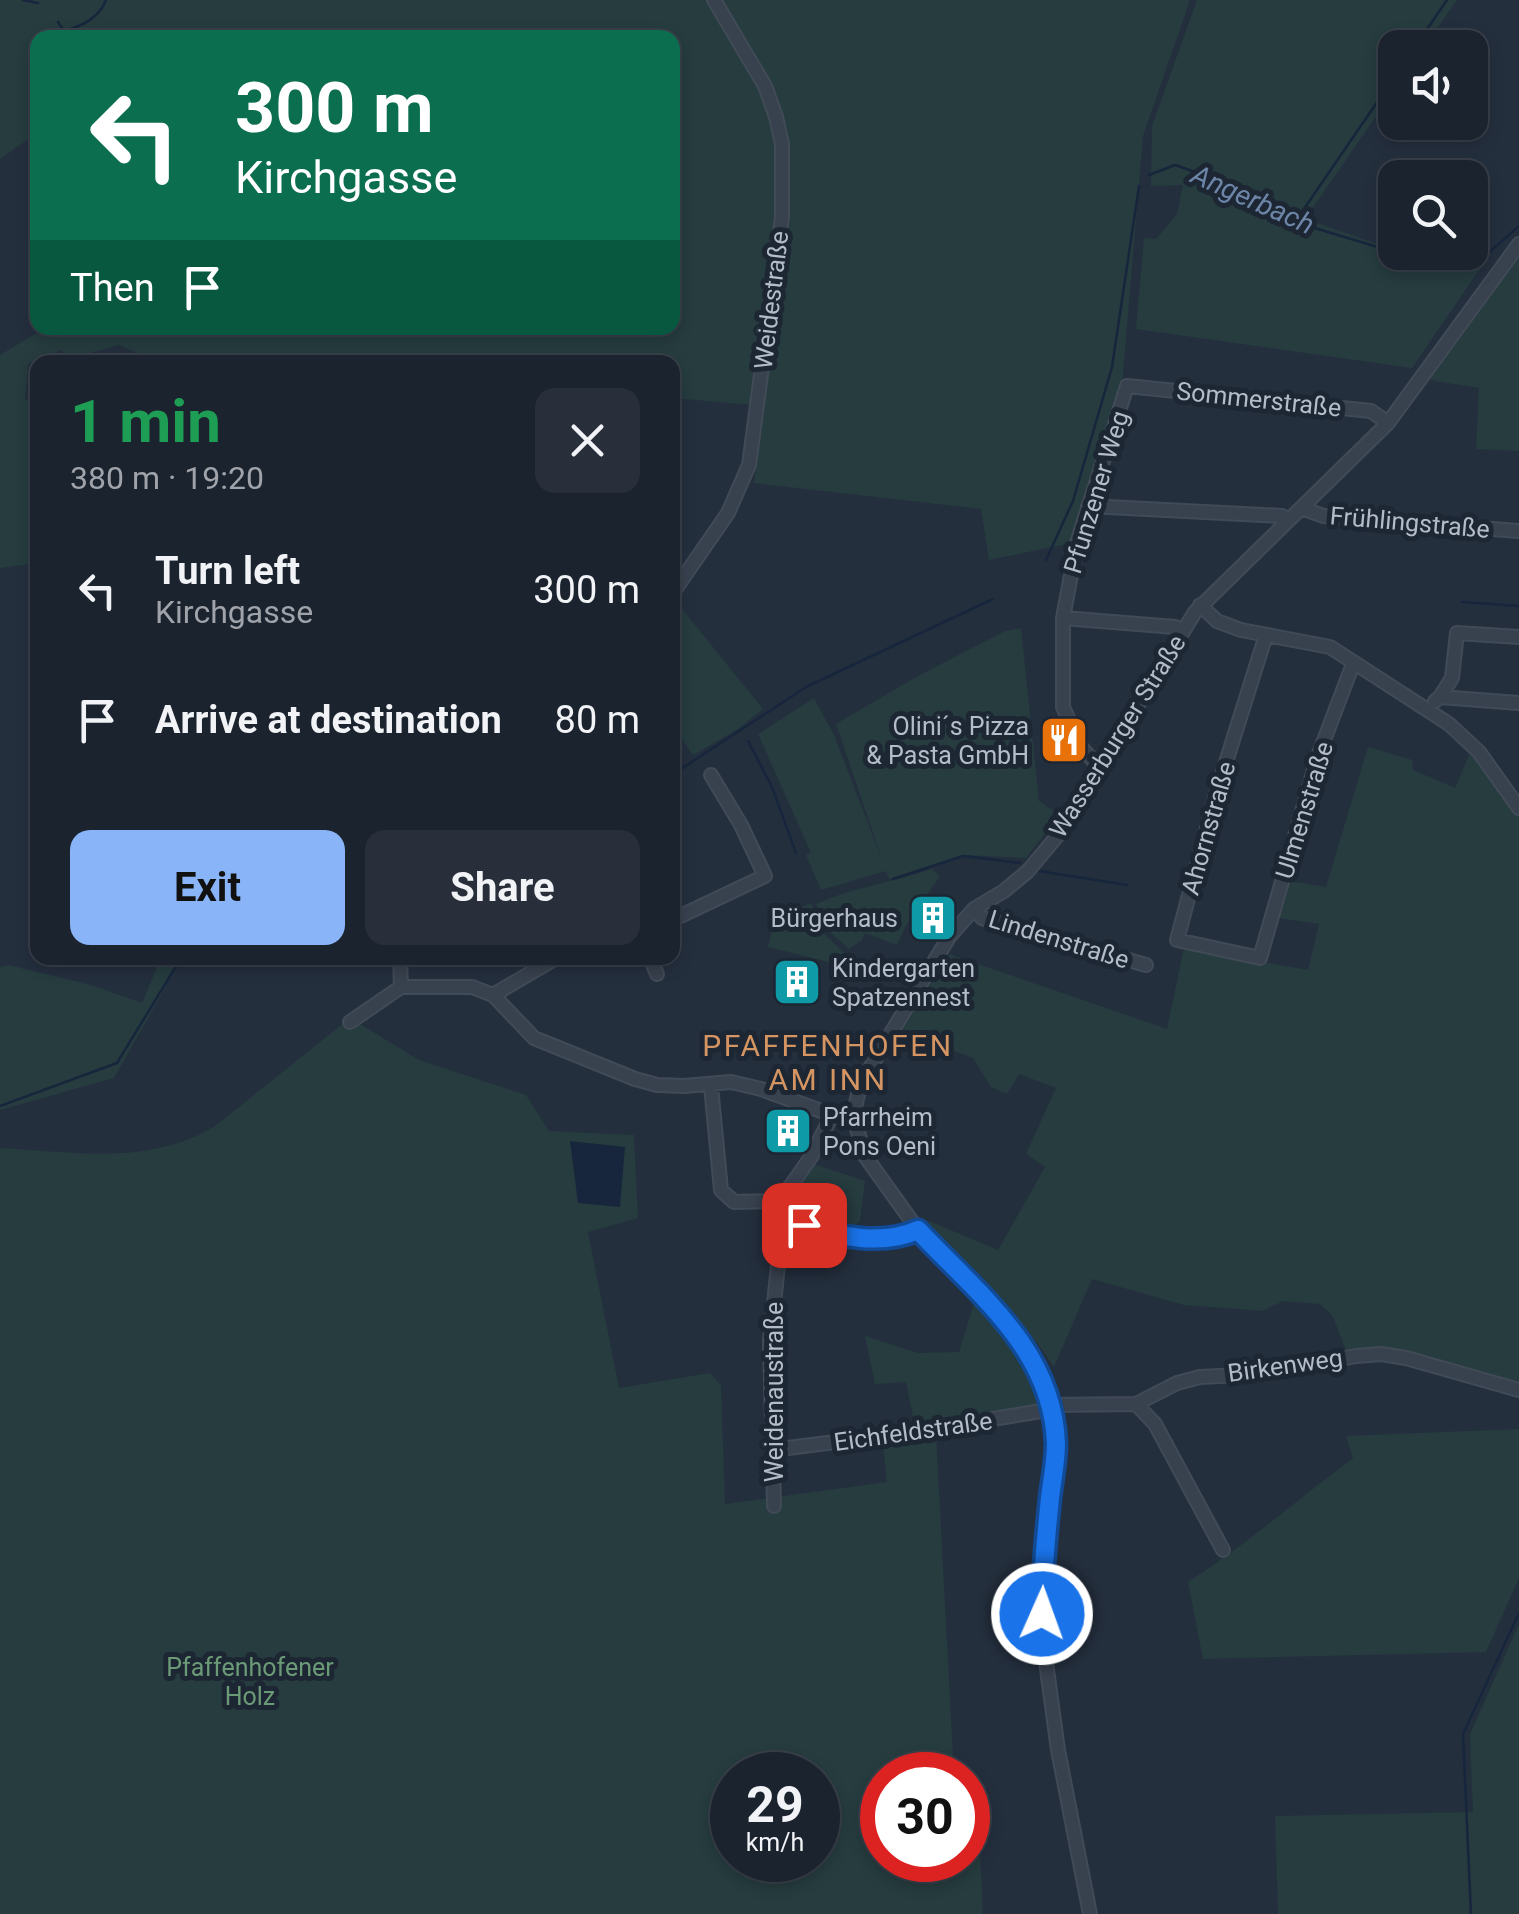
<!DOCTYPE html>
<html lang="en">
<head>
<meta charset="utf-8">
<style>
  :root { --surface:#1b232e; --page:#282f3a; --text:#f1f3f6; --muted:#a0a4aa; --line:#39404a; --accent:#8ab4f8 }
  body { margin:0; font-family:Roboto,sans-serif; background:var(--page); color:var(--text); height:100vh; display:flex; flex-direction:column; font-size:38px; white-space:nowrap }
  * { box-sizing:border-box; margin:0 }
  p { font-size:32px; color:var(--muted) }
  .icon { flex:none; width:55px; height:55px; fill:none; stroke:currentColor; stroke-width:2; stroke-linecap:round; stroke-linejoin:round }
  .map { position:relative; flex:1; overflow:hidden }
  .side { position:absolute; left:30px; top:355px; width:650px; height:610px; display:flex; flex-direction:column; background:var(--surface); border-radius:20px; box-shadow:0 5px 15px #0003,0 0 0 2px var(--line) }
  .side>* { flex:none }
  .top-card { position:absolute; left:30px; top:30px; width:650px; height:305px; border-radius:20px; box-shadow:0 5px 15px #0003,0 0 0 2px var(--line); background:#0b6e4f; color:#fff; overflow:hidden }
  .buttons { position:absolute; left:1378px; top:30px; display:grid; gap:20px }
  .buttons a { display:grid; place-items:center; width:110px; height:110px; border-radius:20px; background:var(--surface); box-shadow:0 5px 15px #0003,0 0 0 2px var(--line); font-size:50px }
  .speed { position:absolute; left:710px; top:1752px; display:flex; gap:20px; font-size:50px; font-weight:700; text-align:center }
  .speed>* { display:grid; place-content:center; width:130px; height:130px; border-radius:50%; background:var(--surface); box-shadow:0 5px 15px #0003,0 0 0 2px var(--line); line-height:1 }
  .speed small { font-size:25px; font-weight:400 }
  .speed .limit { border:15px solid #d22; background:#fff; color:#111 }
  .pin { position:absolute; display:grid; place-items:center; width:85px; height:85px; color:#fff; margin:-42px; border-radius:20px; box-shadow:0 5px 15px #0006 }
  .me { position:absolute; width:110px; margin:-55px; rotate:2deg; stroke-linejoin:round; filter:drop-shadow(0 0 8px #0008) }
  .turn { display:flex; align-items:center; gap:35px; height:210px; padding:0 40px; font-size:45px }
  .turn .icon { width:130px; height:130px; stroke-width:2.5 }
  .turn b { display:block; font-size:70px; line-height:85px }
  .then { display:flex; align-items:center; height:95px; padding:0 40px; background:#0003; gap:20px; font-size:38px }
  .round { display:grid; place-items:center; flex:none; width:105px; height:105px; border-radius:20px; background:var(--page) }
  .summary { display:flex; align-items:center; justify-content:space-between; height:170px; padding:0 40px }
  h1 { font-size:60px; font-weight:700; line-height:75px; color:#1e9e55 }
  .action { display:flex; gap:20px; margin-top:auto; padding:20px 40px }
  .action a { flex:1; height:115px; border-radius:20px; background:var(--accent); color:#111; font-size:40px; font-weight:700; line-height:115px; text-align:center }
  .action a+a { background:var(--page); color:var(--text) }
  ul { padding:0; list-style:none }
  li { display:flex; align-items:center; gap:30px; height:130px; padding:0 40px }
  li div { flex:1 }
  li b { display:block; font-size:38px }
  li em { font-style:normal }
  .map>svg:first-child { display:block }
</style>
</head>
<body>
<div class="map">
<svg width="1519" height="1914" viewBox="0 0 1519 1914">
  <rect width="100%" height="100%" fill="#242f3e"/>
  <!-- green -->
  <path fill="#263c3f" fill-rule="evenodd" d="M0,0h710l53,95 11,28 6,63 -27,219 -80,-7 -1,-36h-515l-38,-17 -49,14 -9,-9 -33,14 -3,36 12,-4 1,94 -4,1 3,72 -37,5v-213l45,-27h627v-290h-245l-19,-3 -1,3h-369l-1,95 -37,26z
    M719,0h471l-47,136 -21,249 -11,45 -40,113 -82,17 -8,-51 -227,-26 34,-283 -3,-68z
    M1197,0h260l-33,47 -29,1v41l-90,130 90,31v2l41,11 24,-3 28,-17 -9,27 -67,98 -276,-39 8,-91 12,1 21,-25 6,-29 -32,1 1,-60z
    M1519,253v198l-43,-2 3,-61 -44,-7 -8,-4z
    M674,599l89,110 -25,20 -45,26 -20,-29z
    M1021,628l18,173 21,14 -34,43 -62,-3 -75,24 -3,-8 -65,19 -15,-35 5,-2 -53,-119 56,-36 20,37 49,127 -47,-138 80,-47 89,-46z
    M1368,747l44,13 1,10 42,18 15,-35 49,63v571l-126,-37h-47l-14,-35 -12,-11 -37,-3 -20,10 -79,-6 -92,-26 -38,88c-38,-58 -91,-100 -137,-151l81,34 47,-83 -19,-13 30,-66 -37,-14 -12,20 -16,-7 -18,-29 -37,-14 -12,12 -30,-12 55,-90 218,75 17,-81 124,22 11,-46 -40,-6 9,-37 38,6z
    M932,869l8,7 -35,51 -8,18 -32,-12 -3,7 -13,9 -19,-17 -14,-28c35,-16 78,-22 116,-35z
    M811,903l12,30 28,26 -6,7 -77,-19 6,-27z
    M165,958h29l-15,5 -65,115 -114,32v-143l9,-2 82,20 51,18 15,-36z
    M350,1018l69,42 107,35 23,36 85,4 4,83 -50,14 31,156 91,-15 11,12 4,119 162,-22 -4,-40 34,-6 -11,-54 -31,2 -10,-48 53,17 41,-1 16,-52 55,67 18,50 -112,17 18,341h-72v85h86v-37l11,9 4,82h-983v-766c73,4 150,18 215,-22zM732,1775h86v85h-86z
    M813,1164l52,17 -5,40 -13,12 -46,-12 -13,-13 2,-12z
    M1519,1429v149l-33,74 -283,7 -15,-77c58,-37 110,-83 165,-124l-7,-22z
    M1519,1624v290h-241l-3,-98 198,-4 -3,-78z"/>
  <!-- water -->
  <path fill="#17263c" d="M570,1141l55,6 -5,60 -42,-4z"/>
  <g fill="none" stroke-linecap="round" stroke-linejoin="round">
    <!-- stream -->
    <path stroke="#17263c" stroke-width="2.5" d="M23,0l15,3
      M58,22l6,9c18,-5 35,-13 42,-31
      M1414,48l33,-48
      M1149,175l26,-10 49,17 71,40 145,44 37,-3 42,-37
      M1295,222l100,-146
      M1046,560l27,-59 39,-134 27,-181
      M1462,602l57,4
      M748,741l24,46 24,66
      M672,775l134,-88 187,-88
      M1039,871l88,14
      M893,879l70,-23 57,7
      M0,1106l117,-43 61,-100 10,-5
      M1471,1914l-8,-180 56,-121"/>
    <!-- minor casing -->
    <g stroke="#414a57" stroke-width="16">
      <path id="minor" d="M1088,506l194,10 7,4
        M1302,508l21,8 196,15
        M672,594l56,-81 21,-48 33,-248v-73l-6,-27 -11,-31 -51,-86
        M1200,605l17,16 24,9 89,17 119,77 30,28 40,56
        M1063,618l112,9 6,3
        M1266,635l-50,159 -39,146 83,18 58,-202 35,-92
        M1440,697l12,-19 5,-45 62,4
        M1435,701l5,-4 79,6
        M1100,768l-19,-21 -18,-40v-89l14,-75 50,-157 244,25 17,12
        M974,909l8,9 164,47
        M672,920l93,-44 -24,-51 -30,-50
        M400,958l1,29
        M650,958l7,16
        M493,995l63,-37
        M350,1022l51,-35h71l21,8 41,43 101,41 22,6 27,1 47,-4 30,7 71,26h21
        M711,1086l10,104 13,12 46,-1
        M783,1218c43,14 91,31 135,12
        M1136,1404l19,20 68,126
        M1052,1405l84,-1 41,-21 23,-6 62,-3 94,-18 25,-2 25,4 113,32
        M772,1450l143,-18 138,-23
        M774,1506l-4,-165 13,-123 -3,-17 31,-44 21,-42
        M1090,1914l-32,-164 -15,-110 -1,-65 14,-127 -4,-43 -6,-23 -26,-42 -102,-110 -53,-74 -12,-41 8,-32 88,-146 25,-28 30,-18 24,-20 30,-36 137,-223 193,-189 131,-179"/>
    </g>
    <!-- minor -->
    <use href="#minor" stroke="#38414e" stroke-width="12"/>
  </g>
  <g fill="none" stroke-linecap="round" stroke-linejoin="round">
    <!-- route casing -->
    <g stroke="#114b97" stroke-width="25">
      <path id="route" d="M804,1225c36,12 78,21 114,5 60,64 135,120 138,214 0,18 -4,37 -6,54 -4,39 -8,77 -8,116"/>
    </g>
    <!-- route -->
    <use href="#route" stroke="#1a73e8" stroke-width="18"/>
  </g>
  <!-- icons -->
  <defs>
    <g id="restaurant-square" transform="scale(2.5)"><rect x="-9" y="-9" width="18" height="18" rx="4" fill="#e8710a" stroke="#1d2633"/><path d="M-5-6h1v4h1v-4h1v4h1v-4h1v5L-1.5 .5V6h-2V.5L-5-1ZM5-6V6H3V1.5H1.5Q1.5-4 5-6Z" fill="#fff"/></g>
    <g id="building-square" transform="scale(2.5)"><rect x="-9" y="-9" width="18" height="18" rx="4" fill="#0f9aa8" stroke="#1d2633"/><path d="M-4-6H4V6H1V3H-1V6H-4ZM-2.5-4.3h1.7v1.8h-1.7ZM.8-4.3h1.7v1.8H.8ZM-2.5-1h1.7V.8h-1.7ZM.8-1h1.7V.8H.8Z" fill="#fff"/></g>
  </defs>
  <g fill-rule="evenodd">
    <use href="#restaurant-square" x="1064" y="740"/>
    <use href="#building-square" x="933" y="918"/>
    <use href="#building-square" x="797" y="982"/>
    <use href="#building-square" x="788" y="1131"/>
  </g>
  <g text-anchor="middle" stroke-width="10" stroke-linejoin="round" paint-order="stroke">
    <!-- street labels -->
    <g font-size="25" fill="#b4bcc9" stroke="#1d2633">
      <text transform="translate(771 300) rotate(-83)" y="9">Weidestraße</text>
      <text transform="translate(1259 399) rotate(6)" y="9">Sommerstraße</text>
      <text transform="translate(1096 492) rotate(-73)" y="9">Pfunzener Weg</text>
      <text transform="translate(1410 522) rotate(5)" y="9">Frühlingstraße</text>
      <text transform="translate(1117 736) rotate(-58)" y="9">Wasserburger Straße</text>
      <text transform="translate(1304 810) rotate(-73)" y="9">Ulmenstraße</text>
      <text transform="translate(1208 828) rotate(-74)" y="9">Ahornstraße</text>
      <text transform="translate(1059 939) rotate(17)" y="9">Lindenstraße</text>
      <text transform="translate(1285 1365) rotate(-8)" y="9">Birkenweg</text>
      <text transform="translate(774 1392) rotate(-90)" y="9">Weidenaustraße</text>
      <text transform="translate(913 1431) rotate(-8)" y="9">Eichfeldstraße</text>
    </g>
    <!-- poi labels -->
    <g font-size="25" fill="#b4bcc9" stroke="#1d2633" text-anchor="end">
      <text x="1029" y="735">Olini´s Pizza<tspan x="1029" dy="29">&amp; Pasta GmbH</tspan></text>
      <text x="898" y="927">Bürgerhaus</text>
      <text x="832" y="977" text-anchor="start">Kindergarten<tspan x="832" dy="29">Spatzennest</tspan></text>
      <text x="823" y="1126" text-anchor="start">Pfarrheim<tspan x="823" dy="29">Pons Oeni</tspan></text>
    </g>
    <!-- park labels -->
    <g font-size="25" fill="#6b9a76" stroke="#1d2633">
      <text x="250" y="1676">Pfaffenhofener<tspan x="250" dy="29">Holz</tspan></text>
    </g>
    <!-- water labels -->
    <g font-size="28" font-style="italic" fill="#6d86a8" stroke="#1d2633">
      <text transform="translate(1253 199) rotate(24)" y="10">Angerbach</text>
    </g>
    <!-- quarter labels -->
    <g font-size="30" letter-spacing="2.5" fill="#d59563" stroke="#1d2633">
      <text x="828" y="1056">PFAFFENHOFEN<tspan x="828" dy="34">AM INN</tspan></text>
    </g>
  </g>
</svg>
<div class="buttons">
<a><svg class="icon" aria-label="sound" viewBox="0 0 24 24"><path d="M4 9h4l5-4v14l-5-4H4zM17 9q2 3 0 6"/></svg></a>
<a><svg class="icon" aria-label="search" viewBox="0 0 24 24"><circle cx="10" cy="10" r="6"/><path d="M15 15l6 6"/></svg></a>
</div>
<div class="speed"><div>29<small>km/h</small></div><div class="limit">30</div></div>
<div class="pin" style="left:804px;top:1225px;background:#d93025"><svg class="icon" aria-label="arrive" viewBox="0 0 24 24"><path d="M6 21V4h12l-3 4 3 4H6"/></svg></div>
<svg class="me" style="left:1042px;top:1614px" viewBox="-20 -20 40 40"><circle r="17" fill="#1a73e8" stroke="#fff" stroke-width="3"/><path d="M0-11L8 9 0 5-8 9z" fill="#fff"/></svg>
<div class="top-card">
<div class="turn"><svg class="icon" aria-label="left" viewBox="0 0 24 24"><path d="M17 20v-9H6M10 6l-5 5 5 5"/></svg><div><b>300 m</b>Kirchgasse</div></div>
<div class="then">Then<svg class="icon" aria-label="arrive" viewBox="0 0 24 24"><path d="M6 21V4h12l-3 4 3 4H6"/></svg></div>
</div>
<section class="side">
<div class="summary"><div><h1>1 min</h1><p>380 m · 19:20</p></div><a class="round"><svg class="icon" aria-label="close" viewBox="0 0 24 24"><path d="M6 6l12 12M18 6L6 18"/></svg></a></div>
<ul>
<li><svg class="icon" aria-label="left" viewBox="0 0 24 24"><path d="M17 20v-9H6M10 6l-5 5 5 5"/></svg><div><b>Turn left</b><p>Kirchgasse</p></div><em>300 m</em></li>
<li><svg class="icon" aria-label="arrive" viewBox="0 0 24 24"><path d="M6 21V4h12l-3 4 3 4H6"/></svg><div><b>Arrive at destination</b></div><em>80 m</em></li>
</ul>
<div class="action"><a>Exit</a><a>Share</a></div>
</section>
</div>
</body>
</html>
